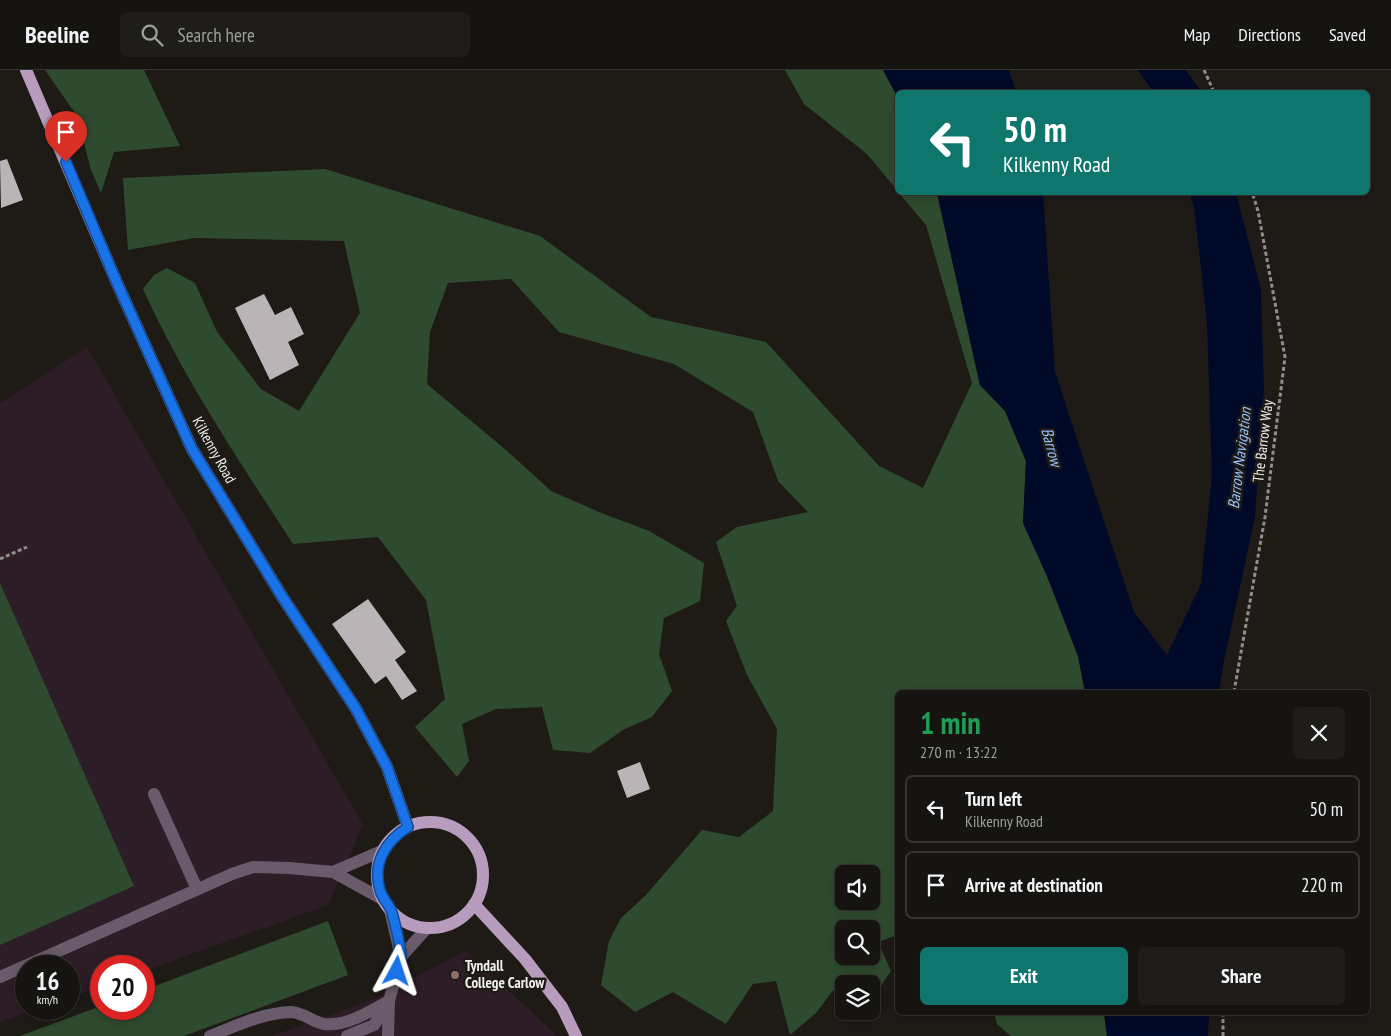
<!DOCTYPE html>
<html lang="en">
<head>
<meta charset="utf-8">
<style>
  :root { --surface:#161411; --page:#1f1d1a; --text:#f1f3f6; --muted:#9e9e9f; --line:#353331; --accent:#0f766e }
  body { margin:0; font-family:"PT Sans Narrow",sans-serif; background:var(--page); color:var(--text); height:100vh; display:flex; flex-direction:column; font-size:19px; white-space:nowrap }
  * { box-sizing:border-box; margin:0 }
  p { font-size:16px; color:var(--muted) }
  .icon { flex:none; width:28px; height:28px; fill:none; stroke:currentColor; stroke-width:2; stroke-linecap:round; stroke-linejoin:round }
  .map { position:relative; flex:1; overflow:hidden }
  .sheet { position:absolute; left:895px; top:620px; width:475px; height:325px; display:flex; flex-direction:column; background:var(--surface); border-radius:8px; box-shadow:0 2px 12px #0003,0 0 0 1px var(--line) }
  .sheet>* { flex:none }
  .guide { position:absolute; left:895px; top:20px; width:475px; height:105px; border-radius:8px; box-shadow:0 2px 12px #0003,0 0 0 1px var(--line); background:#0f766e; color:#fff; overflow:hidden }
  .tools { position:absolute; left:835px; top:795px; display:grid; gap:10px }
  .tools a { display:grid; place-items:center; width:45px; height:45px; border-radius:8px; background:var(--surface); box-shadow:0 2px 12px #0003,0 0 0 1px var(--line); font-size:25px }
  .speed { position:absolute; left:15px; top:885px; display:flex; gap:10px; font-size:25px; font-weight:700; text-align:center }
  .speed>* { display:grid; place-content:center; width:65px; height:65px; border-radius:50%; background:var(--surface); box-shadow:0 2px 12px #0003,0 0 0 1px var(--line); line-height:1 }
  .speed small { font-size:12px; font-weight:400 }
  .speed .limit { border:8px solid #d22; background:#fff; color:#111 }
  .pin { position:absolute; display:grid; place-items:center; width:42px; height:42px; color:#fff; margin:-51px -21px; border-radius:50% 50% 50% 0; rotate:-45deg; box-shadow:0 0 5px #0007 }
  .pin .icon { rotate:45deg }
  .me { position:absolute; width:55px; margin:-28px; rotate:5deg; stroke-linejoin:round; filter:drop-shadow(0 0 4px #0008) }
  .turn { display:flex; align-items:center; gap:18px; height:105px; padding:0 25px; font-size:22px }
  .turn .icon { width:65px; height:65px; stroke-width:2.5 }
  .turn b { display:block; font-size:35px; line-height:42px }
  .round { display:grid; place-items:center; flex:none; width:52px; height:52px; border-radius:8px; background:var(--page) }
  .headline { display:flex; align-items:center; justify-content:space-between; height:85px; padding:0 25px }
  h1 { font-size:30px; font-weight:800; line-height:38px; color:#1e9e55 }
  .primary-button { display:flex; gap:10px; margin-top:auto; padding:10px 25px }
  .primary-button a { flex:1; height:58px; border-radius:8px; background:var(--accent); color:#fff; font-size:20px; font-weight:800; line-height:58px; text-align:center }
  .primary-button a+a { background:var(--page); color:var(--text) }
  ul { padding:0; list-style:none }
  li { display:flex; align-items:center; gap:15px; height:68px; margin:0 10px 8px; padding:0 15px; border:2px solid var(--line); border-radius:8px }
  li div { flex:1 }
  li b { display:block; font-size:19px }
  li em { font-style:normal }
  header { display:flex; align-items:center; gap:30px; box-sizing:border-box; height:70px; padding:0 25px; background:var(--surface); border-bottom:1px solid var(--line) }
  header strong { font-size:24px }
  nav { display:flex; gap:28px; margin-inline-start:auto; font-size:18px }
  .search { width:350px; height:45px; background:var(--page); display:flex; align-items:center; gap:12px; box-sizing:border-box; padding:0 18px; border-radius:8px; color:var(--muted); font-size:19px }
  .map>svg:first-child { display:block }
</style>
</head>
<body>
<header>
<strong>Beeline</strong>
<div class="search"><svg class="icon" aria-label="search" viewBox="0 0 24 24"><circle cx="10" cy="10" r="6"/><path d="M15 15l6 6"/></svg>Search here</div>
<nav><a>Map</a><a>Directions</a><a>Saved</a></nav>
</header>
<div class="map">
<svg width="1391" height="966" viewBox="0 0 1391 966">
  <rect width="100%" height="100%" fill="#1e1b17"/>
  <!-- education -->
  <path fill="#2d1d26" d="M87,277l276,478 -35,80 -184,66v-5h-43v20l-32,12v-32h-43v43h12l-38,13v-618z
    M465,881l93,85h-286l102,-37z"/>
  <!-- green -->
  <path fill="#2f4b2f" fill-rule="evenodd" d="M45,0h99l36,76 -66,6 -13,41 -10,-23 -14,-54z
    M785,0h98l14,26v94l-30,-36 -63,-50z
    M325,99l215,67 111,81 115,25 113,124 44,22 49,-105 -46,-158 -27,-32h38l43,192 25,26 21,50 -3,62 24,53 31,80 7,36h-187l-1,243 -19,7 13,29 -19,28 -1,-15h-27v3l-6,-3 -22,29 -26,22 -14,-54 -23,3 -27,40 -53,-32 -38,20 -34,-27 8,-44 12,-23 25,-23 56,-65 37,7 34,-26 4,-82 -30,-54 -21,-54 11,-15 -21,-64 21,-15 71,-15 -30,-31 -25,-69 -79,-48 -115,-32 -48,-53 -63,4 -18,49 -3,52 79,66 45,41 48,21 50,19 55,32 -4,38 -36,17 -5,36 13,37 -20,26 -29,13 -33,23 -37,-3 -11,-43 -46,2 -34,15 7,37 -12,16 -42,-50 30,-28 -19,-99 -48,-63 -85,7c-53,-82 -110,-166 -150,-255l11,-14 13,-7 28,15 22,49 44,57 38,22 61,-98 -16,-72 -150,-3 -66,12 -5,-72zM844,804h27v27h-27zM844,859h27v27h-27z
    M0,513l134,303 -134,59z
    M328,851l20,54 -164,61h-164l81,-30v3h43v-19z
    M994,943h110l3,23h-96l-14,-12z"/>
  <!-- water -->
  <path fill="#000927" d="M883,0h126l7,22h-118l-1,4z
    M1138,0h48l15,22h-48z
    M937,123h106l12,179 79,240 33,43 34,-71 11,-109 -5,-151 -13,-117 -5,-14h47l25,97 3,100 -9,127 -31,144 -5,31h-134l-7,-36 -31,-80 -24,-53 3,-62 -21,-50 -25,-26z
    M1104,943h105l-1,23h-101z"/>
  <!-- building -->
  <path fill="#bbb4b6" d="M7,89l16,41 -22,8 -1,-47z
    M264,224l11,21 16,-8 13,27 -16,8 11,23 -29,15 -35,-72z
    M368,529l38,53 -11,8 22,31 -15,9 -16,-24 -11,8 -43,-60z
    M640,692l10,27 -23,9 -10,-27z"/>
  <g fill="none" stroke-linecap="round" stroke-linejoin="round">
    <!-- path -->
    <path stroke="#908e8a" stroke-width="3" stroke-dasharray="4 2.5" stroke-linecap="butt" d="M1204,0l10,22
      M0,489l27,-12
      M1234,622l31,-175 20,-160 -27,-146 -6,-19
      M1223,966v-24"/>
    <!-- minor -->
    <path stroke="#695b6b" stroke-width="12" d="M154,724l43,95
      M333,802l51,-22
      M390,840l11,47
      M0,907l232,-103 21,-7 36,1 44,4 51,28
      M210,966c26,-10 52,-23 81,-24 11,0 22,10 33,12 22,3 46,-13 65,-23
      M347,966l27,-11 15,-24
      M388,966l1,-35 12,-44 26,-29"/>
    <!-- major -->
    <path stroke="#b89cbd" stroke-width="12" d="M26,0l91,213 75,166 91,149 73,111 31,58 21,60
      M377 805a53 53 0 1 1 106 0a53 53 0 1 1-106 0Z
      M474,834l51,55 37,48 14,29"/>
  </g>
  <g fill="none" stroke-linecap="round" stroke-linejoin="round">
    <!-- route casing -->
    <g stroke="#114b97" stroke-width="12">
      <path id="route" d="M66,92l51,121 75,166 91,149 73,111 31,58 21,60c-22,14 -36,36 -28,63 2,8 8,13 11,20 3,8 10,38 10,46 0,5 -3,11 -4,15"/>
    </g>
    <!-- route -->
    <use href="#route" stroke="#1a73e8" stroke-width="9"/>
  </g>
  <!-- markers -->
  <circle fill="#8d6e63" stroke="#1e1b17" stroke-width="2" cx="455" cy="905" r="5"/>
  <g text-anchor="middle" stroke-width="5" stroke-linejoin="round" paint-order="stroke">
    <!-- street labels -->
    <g font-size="15" fill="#f1efec" stroke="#1e1b17">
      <text transform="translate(1263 371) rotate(-83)" y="5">The Barrow Way</text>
      <text transform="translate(214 380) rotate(61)" y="5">Kilkenny Road</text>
    </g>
    <!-- poi labels -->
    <g font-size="15" font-weight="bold" fill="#f1efec" stroke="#1e1b17" text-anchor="start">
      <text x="465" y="901">Tyndall<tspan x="465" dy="17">College Carlow</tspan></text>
    </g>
    <!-- water labels -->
    <g font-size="16" font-style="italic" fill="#96c1fd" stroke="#1e1b17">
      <text transform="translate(1052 377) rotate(75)" y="6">Barrow</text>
      <text transform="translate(1239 388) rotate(-83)" y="6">Barrow Navigation</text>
    </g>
  </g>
</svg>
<div class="tools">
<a><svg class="icon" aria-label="sound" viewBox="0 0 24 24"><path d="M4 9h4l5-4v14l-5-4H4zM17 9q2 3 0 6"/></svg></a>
<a><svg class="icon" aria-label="search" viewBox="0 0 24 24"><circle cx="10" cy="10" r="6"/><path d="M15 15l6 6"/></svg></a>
<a><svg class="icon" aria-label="layers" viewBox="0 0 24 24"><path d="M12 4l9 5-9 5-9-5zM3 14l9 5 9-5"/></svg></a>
</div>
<div class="speed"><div>16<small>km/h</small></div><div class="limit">20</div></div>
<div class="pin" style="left:66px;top:92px;background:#d93025"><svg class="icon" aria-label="arrive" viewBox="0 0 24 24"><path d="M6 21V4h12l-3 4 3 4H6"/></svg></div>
<svg class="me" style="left:397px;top:901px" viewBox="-20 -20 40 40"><path d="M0-17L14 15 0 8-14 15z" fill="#1a73e8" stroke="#fff" stroke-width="4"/></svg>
<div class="guide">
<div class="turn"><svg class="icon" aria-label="left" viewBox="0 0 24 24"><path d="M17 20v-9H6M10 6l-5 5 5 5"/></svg><div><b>50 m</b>Kilkenny Road</div></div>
</div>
<section class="sheet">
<div class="headline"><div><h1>1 min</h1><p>270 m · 13:22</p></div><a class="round"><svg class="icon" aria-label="close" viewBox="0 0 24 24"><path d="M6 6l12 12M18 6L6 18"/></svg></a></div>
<ul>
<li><svg class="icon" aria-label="left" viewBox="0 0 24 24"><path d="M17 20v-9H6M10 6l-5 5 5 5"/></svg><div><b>Turn left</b><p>Kilkenny Road</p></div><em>50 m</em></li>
<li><svg class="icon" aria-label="arrive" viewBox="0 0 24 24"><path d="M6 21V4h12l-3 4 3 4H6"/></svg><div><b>Arrive at destination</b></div><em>220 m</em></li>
</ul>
<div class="primary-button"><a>Exit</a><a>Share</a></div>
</section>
</div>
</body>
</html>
